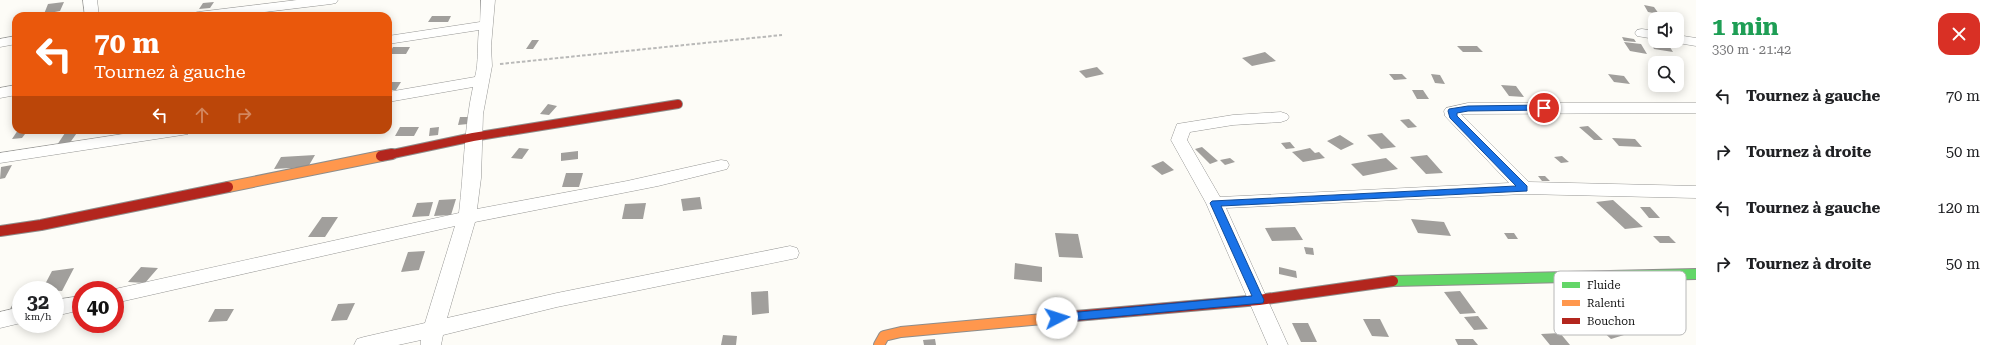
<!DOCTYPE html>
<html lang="fr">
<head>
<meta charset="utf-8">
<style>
  :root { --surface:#fff; --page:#f6f6f6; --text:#202124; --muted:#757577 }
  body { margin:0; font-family:"Roboto Serif",serif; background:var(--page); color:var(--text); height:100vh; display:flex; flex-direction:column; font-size:15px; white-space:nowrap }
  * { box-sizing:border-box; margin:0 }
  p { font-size:13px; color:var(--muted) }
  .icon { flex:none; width:22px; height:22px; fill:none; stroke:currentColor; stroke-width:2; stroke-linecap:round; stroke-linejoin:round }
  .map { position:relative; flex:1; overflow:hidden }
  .panel { display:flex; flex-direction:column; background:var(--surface); width:300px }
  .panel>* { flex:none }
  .top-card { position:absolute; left:12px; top:12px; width:380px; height:122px; border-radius:12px; box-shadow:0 2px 10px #0003; background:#ea580c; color:#fff; overflow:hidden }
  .fabs { position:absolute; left:1648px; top:12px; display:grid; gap:8px }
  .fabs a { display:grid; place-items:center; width:36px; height:36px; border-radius:8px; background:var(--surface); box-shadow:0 2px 10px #0003; font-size:20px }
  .speed { position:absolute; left:12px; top:281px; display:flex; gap:8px; font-size:20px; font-weight:700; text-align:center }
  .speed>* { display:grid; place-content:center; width:52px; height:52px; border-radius:50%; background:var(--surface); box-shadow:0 2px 10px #0003; line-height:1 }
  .speed small { font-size:10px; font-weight:400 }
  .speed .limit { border:6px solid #d22; background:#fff; color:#111 }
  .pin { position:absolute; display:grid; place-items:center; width:34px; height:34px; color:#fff; margin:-17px; border:2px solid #fff; border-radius:50%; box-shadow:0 1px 4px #0007 }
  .me { position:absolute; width:44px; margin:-22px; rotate:85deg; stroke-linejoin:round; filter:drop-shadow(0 0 3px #0008) }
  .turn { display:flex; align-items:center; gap:14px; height:84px; padding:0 16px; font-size:18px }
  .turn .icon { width:52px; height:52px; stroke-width:2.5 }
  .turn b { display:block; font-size:28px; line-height:34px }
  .lanes { display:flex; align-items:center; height:38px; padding:0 16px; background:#0003; justify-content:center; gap:20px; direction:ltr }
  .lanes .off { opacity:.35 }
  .round { display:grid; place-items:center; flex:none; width:42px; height:42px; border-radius:12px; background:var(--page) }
  .headline { display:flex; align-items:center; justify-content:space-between; height:68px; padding:0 16px }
  h1 { font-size:24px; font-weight:700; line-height:30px; color:#1e9e55 }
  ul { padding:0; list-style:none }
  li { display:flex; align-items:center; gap:12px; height:56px; padding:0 16px }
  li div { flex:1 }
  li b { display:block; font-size:15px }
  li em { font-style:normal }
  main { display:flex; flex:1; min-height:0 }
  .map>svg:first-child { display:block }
</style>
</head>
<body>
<main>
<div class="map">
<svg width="1696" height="345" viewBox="0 0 1696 345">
  <rect width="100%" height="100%" fill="#fdfcf7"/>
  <!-- building -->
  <path fill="#a19f9c" d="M64,2l-4,9 -16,3 4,-10z
    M214,2l-4,6 -11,1 4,-6z
    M1644,5l10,2 5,7 -11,-2z
    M432,16h19l-3,6h-20z
    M1622,37l12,2 2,3 -12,-1z
    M532,40h7l-6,9h-7z
    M1624,42l17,2 6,10 -17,-3z
    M1650,42l18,2 5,8 -19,-3z
    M1457,46h20l6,6h-20z
    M393,47h17l-4,7h-17z
    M1265,52l11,9 -24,5 -10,-8z
    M1655,57l16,2 3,4h-14z
    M1097,67l7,7 -18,4 -7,-7z
    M1389,74h13l5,5 -13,1z
    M1431,74l9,1 5,9 -10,-1z
    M1608,74l16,2 6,8 -16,-2z
    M388,82h13l-5,8h-8z
    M1501,85l15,1 8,11 -15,-1z
    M1412,90h11l6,9h-12z
    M548,104l9,2 -8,9 -9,-1z
    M460,117h10l-2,7 -10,1z
    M1409,119l8,8 -9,1 -8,-8z
    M1588,126l15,14h-9l-15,-13z
    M400,127h19l-5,9h-19z
    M439,127l-1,8 -9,1 1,-8z
    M18,130h10l-6,8 -10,1z
    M67,130h12l-10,14 -12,1z
    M1382,133l14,14 -15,2 -14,-14z
    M1340,135l14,9 -13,6 -14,-9z
    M1612,138l23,1 7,8 -23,-1z
    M1290,142l5,6 -9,1 -5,-6z
    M1202,147l16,14 -8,3 -15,-15z
    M519,148l10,1 -7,10 -11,-1z
    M1310,148l5,5 4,-1 6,6 -22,4 -11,-10z
    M578,151v8l-17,2v-8z
    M315,155l-7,12 -34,2 7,-12z
    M1427,155l16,18 -17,1 -16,-17z
    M1562,156l7,6 -8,1 -7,-6z
    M1230,158l5,4 -10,3 -5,-5z
    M1386,158l12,11 -35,7 -12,-12z
    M1163,161l11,9 -12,5 -11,-9z
    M12,165l-7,13 -5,1 1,-12z
    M566,173h17l-4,14h-17z
    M1538,176h7l5,5h-8z
    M700,197l2,12 -19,2 -2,-12z
    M456,199l-5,16 -17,1 5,-16z
    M1613,200l30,27 -18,2 -29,-27z
    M433,202l-4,14 -17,1 5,-14z
    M646,203l-3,16h-21l3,-15z
    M1640,207h10l10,11h-11z
    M322,217h16l-13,20h-17z
    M1411,219l33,3 7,14 -33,-3z
    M1295,227l8,13 -31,1 -7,-13z
    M1055,233l23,1 5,24 -24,-1z
    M1504,233h10l4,6h-10z
    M1653,236h16l7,7h-16z
    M1304,247l9,1 1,7 -8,-1z
    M425,251l-6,19 -18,2 7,-20z
    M1015,263l27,4v15l-28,-3z
    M141,267l17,1 -13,15 -17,-1z
    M1279,267l17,4 1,7 -18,-4z
    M74,268l-12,23 -20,-1 10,-19z
    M768,291l1,22 -17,2 -1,-23z
    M1460,291l16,22 -16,1 -16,-22z
    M21,299v8l-11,2 5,-9z
    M355,303l-8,17 -16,1 7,-17z
    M215,309h19l-7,12 -19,1z
    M1478,316l10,13 -14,1 -10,-13z
    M1363,319h17l9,18 -17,-1z
    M1292,323h16l9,19h-16z
    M1612,324l12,11 -13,4 -12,-11z
    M1560,333l10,12h-20l-9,-11z
    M723,335l14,1 -1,9h-15z
    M935,339l1,6h-12l-1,-5z
    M1455,339h18l5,6h-20z"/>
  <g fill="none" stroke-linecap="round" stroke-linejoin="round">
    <!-- street casing -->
    <g stroke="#979795" stroke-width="1">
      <path id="street" d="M83,0h14l2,16h-14z
        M297,0h41l-2,3 -5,1 -99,12h-41l2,-3 5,-1z
        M481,0h14l-4,46 1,20 -9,48 -2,64 -4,31 150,-28 94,-21 6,1 2,4 -2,4 -69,17 -183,36 -28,96 110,-25 233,-47 7,2 2,5 -2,5 -240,49 -114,28 -2,10h-20v-5l-23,5h-44l3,-6 7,-2 61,-14 30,-97 -340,77v-13h-4l4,-1 344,-76c5,-42 5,-85 14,-126l-85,15v-10l87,-15c4,-15 2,-31 4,-47l-91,14v-8l92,-14z
        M1642,29l13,2v8l-18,-3 -2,-3 2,-3z
        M1677,35l19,3v8l-24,-4 5,-1z
        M16,36v8l-16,3v-8z
        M16,85v10l-16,3v-10z
        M1468,103h228v10l-235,1 68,68 167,4v12l-172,-4 -298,14 62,137h-20l-62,-142 -35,-63 6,-16 56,-9 48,-3 6,2 2,3 -2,3 -6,2 -48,3 -43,7 -3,8 33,57 289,-14 -64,-67 -1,-5 2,-3z
        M149,130h41l-2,4 -6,1 -182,28v-10z
        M81,296v14l-26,6v-16z
        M21,307v16l-21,5v-16z"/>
    </g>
    <!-- fast casing -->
    <g stroke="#8e8d8b" stroke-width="12">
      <path id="fast" d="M1393,281l303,-7"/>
    </g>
    <!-- slow casing -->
    <g stroke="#8e8d8b" stroke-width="12">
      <path id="slow" d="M228,187l153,-31
        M879,345l5,-9 17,-4 163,-15"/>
    </g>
    <!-- jam-far1 casing -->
    <g stroke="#8e8d8b" stroke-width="10">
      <path id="jam-far1" d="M388,155l85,-18 205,-33"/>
    </g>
    <!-- jam casing -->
    <g stroke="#8e8d8b" stroke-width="12">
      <path id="jam" d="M381,156l11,-2
        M0,231l41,-6 187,-38
        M1064,317l195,-17 134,-19"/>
    </g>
    <!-- path -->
    <path stroke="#b9b9b8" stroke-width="2" stroke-dasharray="3.5 2" stroke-linecap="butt" d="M500,64l282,-29"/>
    <!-- street -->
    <use href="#street" fill="#fffffe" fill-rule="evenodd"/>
    <!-- fast -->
    <use href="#fast" stroke="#63d668" stroke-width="10"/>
    <!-- slow -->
    <use href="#slow" stroke="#ff974d" stroke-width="10"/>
    <!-- jam-far1 -->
    <use href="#jam-far1" stroke="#b3261e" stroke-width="8"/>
    <!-- jam -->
    <use href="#jam" stroke="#b3261e" stroke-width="10"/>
  </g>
  <!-- route -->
  <path fill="#1a73e8" stroke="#114b97" d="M1544,105l4,3 -2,2 -78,1 -11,2v3l70,70v5l-306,15 43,94 -1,3 -206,19 -5,-4 5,-4 195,-18 -42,-93 2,-2 304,-15 -66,-68 -2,-7 1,-2 19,-3z"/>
  <!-- legend -->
  <rect x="1554" y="271" width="132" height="64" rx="6" fill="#fff" stroke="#b8b8b8" stroke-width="1"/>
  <rect x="1562" y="282" width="18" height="6" fill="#63d668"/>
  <rect x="1562" y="300" width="18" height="6" fill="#ff974d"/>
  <rect x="1562" y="318" width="18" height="6" fill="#b3261e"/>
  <g font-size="11" fill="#111">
    <text x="1587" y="289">Fluide</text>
    <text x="1587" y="307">Ralenti</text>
    <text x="1587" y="325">Bouchon</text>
  </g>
</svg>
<div class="fabs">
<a><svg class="icon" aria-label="sound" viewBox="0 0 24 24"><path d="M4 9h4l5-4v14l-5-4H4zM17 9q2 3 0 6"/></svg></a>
<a><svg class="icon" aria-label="search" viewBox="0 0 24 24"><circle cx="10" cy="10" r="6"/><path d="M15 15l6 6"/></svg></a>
</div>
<div class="speed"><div>32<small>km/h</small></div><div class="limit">40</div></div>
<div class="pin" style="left:1544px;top:108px;background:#d93025"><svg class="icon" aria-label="arrive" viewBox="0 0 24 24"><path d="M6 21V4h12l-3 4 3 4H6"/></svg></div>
<svg class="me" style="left:1057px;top:318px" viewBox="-20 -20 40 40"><circle r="19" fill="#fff"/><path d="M0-13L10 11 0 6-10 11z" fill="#1a73e8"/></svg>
<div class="top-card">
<div class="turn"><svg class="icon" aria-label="left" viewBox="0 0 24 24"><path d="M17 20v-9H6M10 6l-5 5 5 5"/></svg><div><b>70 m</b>Tournez à gauche</div></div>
<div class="lanes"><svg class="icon" aria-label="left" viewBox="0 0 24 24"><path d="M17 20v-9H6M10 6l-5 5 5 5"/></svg><svg class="icon off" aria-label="ahead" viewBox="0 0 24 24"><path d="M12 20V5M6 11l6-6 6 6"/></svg><svg class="icon off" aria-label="right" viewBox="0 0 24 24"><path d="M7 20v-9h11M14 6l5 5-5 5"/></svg></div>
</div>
</div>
<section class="panel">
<div class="headline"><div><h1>1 min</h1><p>330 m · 21:42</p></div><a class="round" style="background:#d93025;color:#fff"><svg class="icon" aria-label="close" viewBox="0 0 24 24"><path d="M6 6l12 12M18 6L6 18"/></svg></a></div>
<ul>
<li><svg class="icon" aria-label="left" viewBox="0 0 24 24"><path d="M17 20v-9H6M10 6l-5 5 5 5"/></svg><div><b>Tournez à gauche</b></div><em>70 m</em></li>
<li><svg class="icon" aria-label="right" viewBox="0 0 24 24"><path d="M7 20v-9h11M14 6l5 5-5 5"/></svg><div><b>Tournez à droite</b></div><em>50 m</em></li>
<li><svg class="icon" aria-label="left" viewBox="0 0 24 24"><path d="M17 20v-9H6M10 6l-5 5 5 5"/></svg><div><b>Tournez à gauche</b></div><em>120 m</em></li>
<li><svg class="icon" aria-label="right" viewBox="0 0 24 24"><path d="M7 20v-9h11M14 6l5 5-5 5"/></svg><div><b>Tournez à droite</b></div><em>50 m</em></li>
</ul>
</section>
</main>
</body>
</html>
